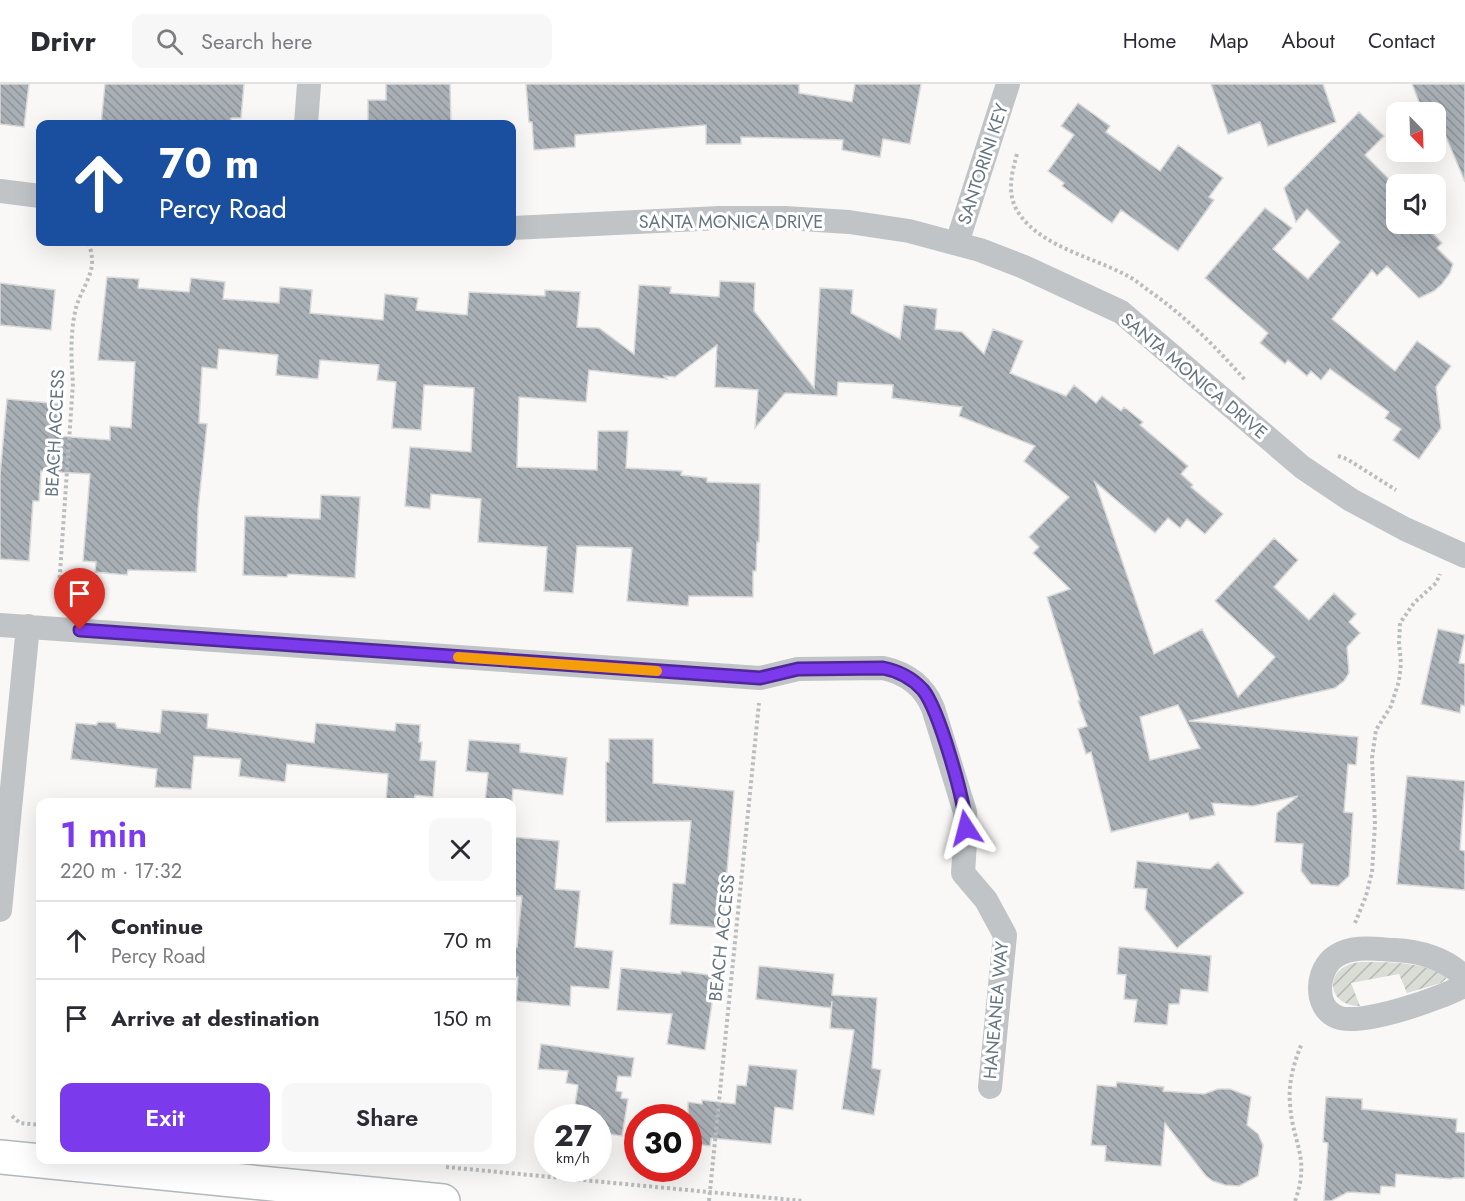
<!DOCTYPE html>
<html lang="en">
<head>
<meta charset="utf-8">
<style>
  :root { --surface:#fff; --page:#f7f7f7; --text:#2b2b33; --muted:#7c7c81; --line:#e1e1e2; --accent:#7c3aed }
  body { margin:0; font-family:Jost,sans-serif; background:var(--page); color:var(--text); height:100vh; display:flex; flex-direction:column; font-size:22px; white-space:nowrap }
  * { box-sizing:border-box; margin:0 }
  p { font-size:20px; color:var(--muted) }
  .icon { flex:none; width:33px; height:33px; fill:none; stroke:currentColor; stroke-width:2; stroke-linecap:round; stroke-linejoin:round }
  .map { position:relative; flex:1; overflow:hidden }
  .sheet { position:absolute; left:36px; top:714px; width:480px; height:366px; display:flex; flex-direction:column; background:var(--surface); border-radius:12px; box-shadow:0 6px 24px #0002 }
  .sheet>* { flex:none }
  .top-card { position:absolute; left:36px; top:36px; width:480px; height:126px; border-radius:12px; box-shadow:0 6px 24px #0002; background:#1a4fa0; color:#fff; overflow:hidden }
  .needle { width:39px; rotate:157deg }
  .fabs { position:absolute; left:1386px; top:18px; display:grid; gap:12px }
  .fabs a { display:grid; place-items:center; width:60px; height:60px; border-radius:12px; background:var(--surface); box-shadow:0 6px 24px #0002; font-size:30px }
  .speed { position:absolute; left:534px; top:1020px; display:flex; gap:12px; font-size:30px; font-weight:700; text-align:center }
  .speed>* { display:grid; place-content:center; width:78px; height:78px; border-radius:50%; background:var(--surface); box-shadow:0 6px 24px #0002; line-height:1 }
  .speed small { font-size:15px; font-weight:400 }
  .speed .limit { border:9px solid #d22; background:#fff; color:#111 }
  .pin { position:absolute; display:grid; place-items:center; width:51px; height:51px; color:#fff; margin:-62px -26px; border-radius:50% 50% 50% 0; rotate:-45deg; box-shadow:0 0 6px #0007 }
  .pin .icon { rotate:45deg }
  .me { position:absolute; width:66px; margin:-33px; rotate:351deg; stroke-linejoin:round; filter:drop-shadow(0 0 4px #0008) }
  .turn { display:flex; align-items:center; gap:21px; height:126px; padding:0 24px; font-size:27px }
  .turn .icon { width:78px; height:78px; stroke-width:2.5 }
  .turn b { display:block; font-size:42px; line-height:51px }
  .round { display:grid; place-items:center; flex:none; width:63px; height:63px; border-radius:12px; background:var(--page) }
  .head { display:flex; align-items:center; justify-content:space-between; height:102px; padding:0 24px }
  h1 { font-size:36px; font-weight:600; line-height:45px; color:var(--accent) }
  .button { display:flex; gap:12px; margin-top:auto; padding:12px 24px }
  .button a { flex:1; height:69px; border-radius:12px; background:var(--accent); color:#fff; font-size:24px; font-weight:600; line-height:69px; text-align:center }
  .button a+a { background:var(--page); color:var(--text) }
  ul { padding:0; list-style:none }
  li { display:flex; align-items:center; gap:18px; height:78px; padding:0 24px; border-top:2px solid var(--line) }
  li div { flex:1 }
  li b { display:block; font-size:22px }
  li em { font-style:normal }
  header { display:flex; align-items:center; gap:36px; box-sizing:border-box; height:84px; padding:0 30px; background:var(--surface); border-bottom:2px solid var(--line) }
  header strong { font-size:28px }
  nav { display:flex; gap:33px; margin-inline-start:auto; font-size:21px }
  .search { width:420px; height:54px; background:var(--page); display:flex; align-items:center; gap:15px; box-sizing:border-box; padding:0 21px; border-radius:12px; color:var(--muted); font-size:22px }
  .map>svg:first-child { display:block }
</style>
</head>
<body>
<header>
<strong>Drivr</strong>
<div class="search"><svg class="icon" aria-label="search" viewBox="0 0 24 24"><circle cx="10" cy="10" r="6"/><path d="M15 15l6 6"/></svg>Search here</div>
<nav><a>Home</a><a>Map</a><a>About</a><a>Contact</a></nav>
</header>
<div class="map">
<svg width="1465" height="1117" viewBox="0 0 1465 1117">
  <defs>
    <pattern id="garden-furrows" width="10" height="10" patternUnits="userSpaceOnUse" patternTransform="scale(1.5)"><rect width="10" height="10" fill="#d9ddd6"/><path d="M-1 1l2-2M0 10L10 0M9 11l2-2" fill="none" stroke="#b4b8b3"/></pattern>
    <pattern id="building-back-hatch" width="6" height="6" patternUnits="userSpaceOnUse" patternTransform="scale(1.5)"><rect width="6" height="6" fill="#a8afb5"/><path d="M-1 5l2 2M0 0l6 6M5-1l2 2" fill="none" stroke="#8d9398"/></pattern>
  </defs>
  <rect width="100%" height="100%" fill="#f9f8f6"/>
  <!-- garden -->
  <path fill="url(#garden-furrows)" d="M1361,878c28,0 58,0 84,12l1,5 -5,4 -34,10 -8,-19 -48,9 9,23c-35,0 -37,-41 1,-44z"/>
  <!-- building -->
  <path fill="url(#building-back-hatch)" stroke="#dadad9" stroke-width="1.5" fill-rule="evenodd" d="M0,0h29l-5,43 -24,-3z
    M105,0h139l-3,34h-10v6h-130z
    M386,0h64l1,40h-83v-24h18z
    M526,0h273v9l53,9 3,-18h66l-11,60 -27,-5 -3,18 -38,-7 1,-10 -102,-3v7h-35v-19l-131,10v12l-41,3 -2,-28h-3z
    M1211,0h112l13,38 -68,24 -8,-24 -32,12z
    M1412,0h53v98l-24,-57 -5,-2v-11h-13z
    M1078,19l32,23 -4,6 54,39 18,-26 45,33 -14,19 5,3 -36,51 -57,-41 -9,13 -50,-37 2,-3 -16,-12 26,-36 -13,-9z
    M1359,28l25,24 -19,19 31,31v38h37l-5,4 14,15 -5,5 16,16 -3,9 -8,11 -8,7 -15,7 -32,-32 -10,10 -5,-6 -40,49 63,52 22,-30 34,25 -15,21 5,41 -22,31 -26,-19 8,-11 -16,-11 4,-6 -59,-43 -9,11 -10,-9 -4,5 -19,-16 -3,4 -25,-21 8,-10 -63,-55 60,-70 27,20 -19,21 35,30 32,-37 -33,-33 -11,13 -12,-34z
    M1436,117l9,10 -9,10z
    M107,193l32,2 -1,9 51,4 2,-14 34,4 -2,17 56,4 1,-16 32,3 -2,23 73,7 2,-26 33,4 -2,12 51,5 2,-23 76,4v-6l35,2 -3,35 22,1 35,26 5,-69 32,2 -1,6 49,4 1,-16 35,2 -1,28 60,77 6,-100 33,2 -2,23 49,26 4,-34 33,4 -2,20 27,3 22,22 9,-25 30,12 -13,32 56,23 8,-11 22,18 6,-7 19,15 3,-4 19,15 -3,3 48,41 -7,8 12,11 -2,2 32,27 -18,20 -18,-15 -7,9 -12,-10 -13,15 -60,-51 59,172 48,-25 36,68 37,-40 -60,-56 59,-63 24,22 -24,27 35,33 25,-27 22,21 -7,8 11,11 -13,14 2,26 -5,8 -9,7 -146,33 169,16 -2,28 -8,-1 -4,48 9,1 -4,63 -11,10 -27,-2 -10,-13 2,-27 -28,-2 2,-29 21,-17 -45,10 -41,-3 3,12 -25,5 -2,-7 -77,19 -20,-80 -5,2 -8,-25 9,-3 -9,-25h2l-33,-104 23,-8 -37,-36 6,-6 -10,-10 40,-40 -45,-36 11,-15 -76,-30 3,-9 -70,-9 1,-13 -55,-3 -1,14 -52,-3 -30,35 3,-38 -43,-3 2,-42 -42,32 -11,-1 3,3 -78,-9 -3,32 -67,-5 -2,70 80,3 1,-39h30l-2,37 56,3 -1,4 26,3v4l53,2 -1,58h-2l-1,29h-3v26l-64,-1 -1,10 -61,-5 5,-53 -55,-2 -4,47 -29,-2 3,-44 -69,-5 3,-43 -50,-5 -1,15 -25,-3 5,-59 61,5 3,-64 -50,-3 -3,45 -29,-2 4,-46 -19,-2 2,-15 -59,-5 -2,19 -42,-4 2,-20 -59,-6 -2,20 -15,-2 -3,56 8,1 -9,86 -2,62 -68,-2 -1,5 -32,-3 1,-10 -13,-1 7,-87 -49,-3 -2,30h-6l-4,60 -29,-2v-84l7,-76 54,5 -4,32 53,4v-14l21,2 4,-66 -37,-2zM1178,621l22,43 -50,12 -10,-43z
    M0,199l55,7 -4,40 -51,-5z
    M321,411l39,2 -5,81 -67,-4 -1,3 -44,-2 2,-59 75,3z
    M1438,545l27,6 -6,28 6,1v42l-4,-1 -1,8 -39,-9z
    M162,626l46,4 -1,14 107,15 2,-20 79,8 1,-8 24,2 -1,17h3l-2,18 16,1 -3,36 -18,-2 -1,7h-28l2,-28 -101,-10 -2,18 -46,-6 2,-17 -47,-3 -3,33 -36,-2 2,-18 -86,-10 5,-36 20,2 2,-3 17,1 2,5 43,5z
    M609,655h44v44l81,8 -12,137 -52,-4 3,-41 12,1 6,-63 -85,1v-60h3z
    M469,656l51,4v8l47,6 -4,37 -50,-6 -1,13h-27l3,-29 -22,-2z
    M1407,692l58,5 -5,69 5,1v39l-68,-6z
    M512,753l47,4 -4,48 25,2 -5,56 38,4 -4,38 -38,-3 -1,20 -54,-5 2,-24h-6v-31l5,1 5,-51h-10z
    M1137,777l73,8 8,-7 26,31 -67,55 -32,-39 2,-20 -13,-1z
    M1119,863l92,9 -3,36 -27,-3 -2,15h-10l-2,21 -33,-3 3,-22 -13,-1 2,-24 -9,-1z
    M759,882l75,8 -2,21 45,3 -5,70 9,2 -7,45 -32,-6 12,-79 -24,-2 2,-27 -1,7 -75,-9z
    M621,884l60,6v-3l35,5 -11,74 -38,-6 5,-30 -55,-4z
    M541,960l93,14 -3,19 -13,-1 -2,15 6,1 -1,6 7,1 -6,37 -24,-4v-14h-25l5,-33 -12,-2 2,-12 -30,-2z
    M749,981l48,5 -4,40 -18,-3 -4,37 -60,-6 -1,8 -22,-3v-41l14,2v-4l33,4 2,-19 9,1z
    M1117,998l47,5 -1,4 41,3 14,-5h12l21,8 -4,28 11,9 5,11 -5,31 -19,10 -14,-1 -12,-4 -7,-5 -41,-53 -4,43 -56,-5 1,-15 -15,-1 6,-60 19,2z
    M1326,1013l36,2v10l95,10 -1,13 9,1v45h-12l-2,1 -55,-5 -1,13 -14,-1 -1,8 -32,-2 -17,9h-7l4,-58 -5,-1z"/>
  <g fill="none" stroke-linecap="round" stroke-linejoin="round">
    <!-- secondary casing -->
    <g stroke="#b2b8bc" stroke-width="36">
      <path id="secondary" d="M0,1073l443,44"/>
    </g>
    <!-- path -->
    <path stroke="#babdbf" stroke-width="4" stroke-dasharray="3 3" stroke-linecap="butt" d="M1017,70c-6,22 -11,42 3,61 23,32 72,42 106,60 8,4 15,10 22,15 37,26 68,57 97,90
      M1338,372l9,3 49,31
      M58,518l15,-219c-2,-24 -3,-51 3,-75 4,-16 17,-32 16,-48 0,-6 -2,-13 -4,-18
      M1355,839l11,-27 6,-24 3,-48 -3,-66 4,-28 15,-24 8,-25 2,-18 -2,-20 1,-20 14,-20 22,-20 4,-9
      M12,1032l8,7 20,2
      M446,1083l357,34
      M709,1117l50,-498
      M1295,1117c16,-45 -3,-57 -5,-98 -2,-20 4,-41 12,-60"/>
    <!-- minor -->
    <path stroke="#c0c4c7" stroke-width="24" d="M306,40l3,-40
      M0,107l40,5
      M512,144l208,-10h65l64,4 60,9 71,19 44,17 97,45 181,155 49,33 54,29 60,27
      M957,159l51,-159
      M0,541l760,53 38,-9 85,-1c23,5 41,18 50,40l32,104 1,16 -3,45 23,27 19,35 -15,152
      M0,826l28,-284
      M1465,894c-18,-19 -45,-27 -71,-28 -19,-1 -41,-5 -58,6 -20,13 -23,51 1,61 23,10 106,-19 128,-32"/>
    <!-- secondary -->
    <use href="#secondary" stroke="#fff" stroke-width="33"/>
  </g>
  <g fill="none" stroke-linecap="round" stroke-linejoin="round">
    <!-- route casing -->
    <g stroke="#51269a" stroke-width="15">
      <path id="route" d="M80,546l680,48 38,-9 85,-1c16,3 29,10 40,22 16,20 42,111 43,138"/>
    </g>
    <!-- route -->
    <use href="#route" stroke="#7c3aed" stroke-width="10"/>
    <!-- slow -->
    <path stroke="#f59e0b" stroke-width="10" d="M458,573l199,14"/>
  </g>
  <g text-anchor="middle" stroke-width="6" stroke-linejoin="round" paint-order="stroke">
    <!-- street labels -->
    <g font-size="18" fill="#66757f" stroke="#fff">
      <text transform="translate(983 80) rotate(-72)" y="6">SANTORINI KEY</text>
      <text x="731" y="144">SANTA MONICA DRIVE</text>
      <text transform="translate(1194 292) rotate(40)" y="6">SANTA MONICA DRIVE</text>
      <text transform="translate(55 349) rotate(-87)" y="6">BEACH ACCESS</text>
      <text transform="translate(722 854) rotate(-84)" y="6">BEACH ACCESS</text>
      <text transform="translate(996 926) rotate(-85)" y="6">HANEANEA WAY</text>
    </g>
  </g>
</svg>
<div class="fabs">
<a><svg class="needle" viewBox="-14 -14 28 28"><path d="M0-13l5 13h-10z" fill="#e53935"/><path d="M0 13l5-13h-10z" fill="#7c7c81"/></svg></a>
<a><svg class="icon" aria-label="sound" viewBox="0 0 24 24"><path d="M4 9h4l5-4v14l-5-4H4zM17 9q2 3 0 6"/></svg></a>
</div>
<div class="speed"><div>27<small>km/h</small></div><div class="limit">30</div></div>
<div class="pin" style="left:80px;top:546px;background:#d93025"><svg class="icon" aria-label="arrive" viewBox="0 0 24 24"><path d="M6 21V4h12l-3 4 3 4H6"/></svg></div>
<svg class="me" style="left:966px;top:744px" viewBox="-20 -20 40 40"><path d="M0-17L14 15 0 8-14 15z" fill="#7c3aed" stroke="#fff" stroke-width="4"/></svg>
<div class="top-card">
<div class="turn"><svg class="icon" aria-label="ahead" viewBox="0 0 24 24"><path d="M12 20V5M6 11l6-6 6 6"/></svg><div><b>70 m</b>Percy Road</div></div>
</div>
<section class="sheet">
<div class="head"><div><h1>1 min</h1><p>220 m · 17:32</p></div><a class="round"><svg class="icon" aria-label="close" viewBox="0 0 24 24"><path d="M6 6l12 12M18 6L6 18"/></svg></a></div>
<ul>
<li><svg class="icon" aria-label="ahead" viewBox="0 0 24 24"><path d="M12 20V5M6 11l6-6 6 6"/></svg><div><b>Continue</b><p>Percy Road</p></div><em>70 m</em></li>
<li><svg class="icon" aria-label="arrive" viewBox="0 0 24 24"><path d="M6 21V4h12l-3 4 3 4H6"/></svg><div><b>Arrive at destination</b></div><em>150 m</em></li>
</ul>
<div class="button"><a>Exit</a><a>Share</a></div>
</section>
</div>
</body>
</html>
